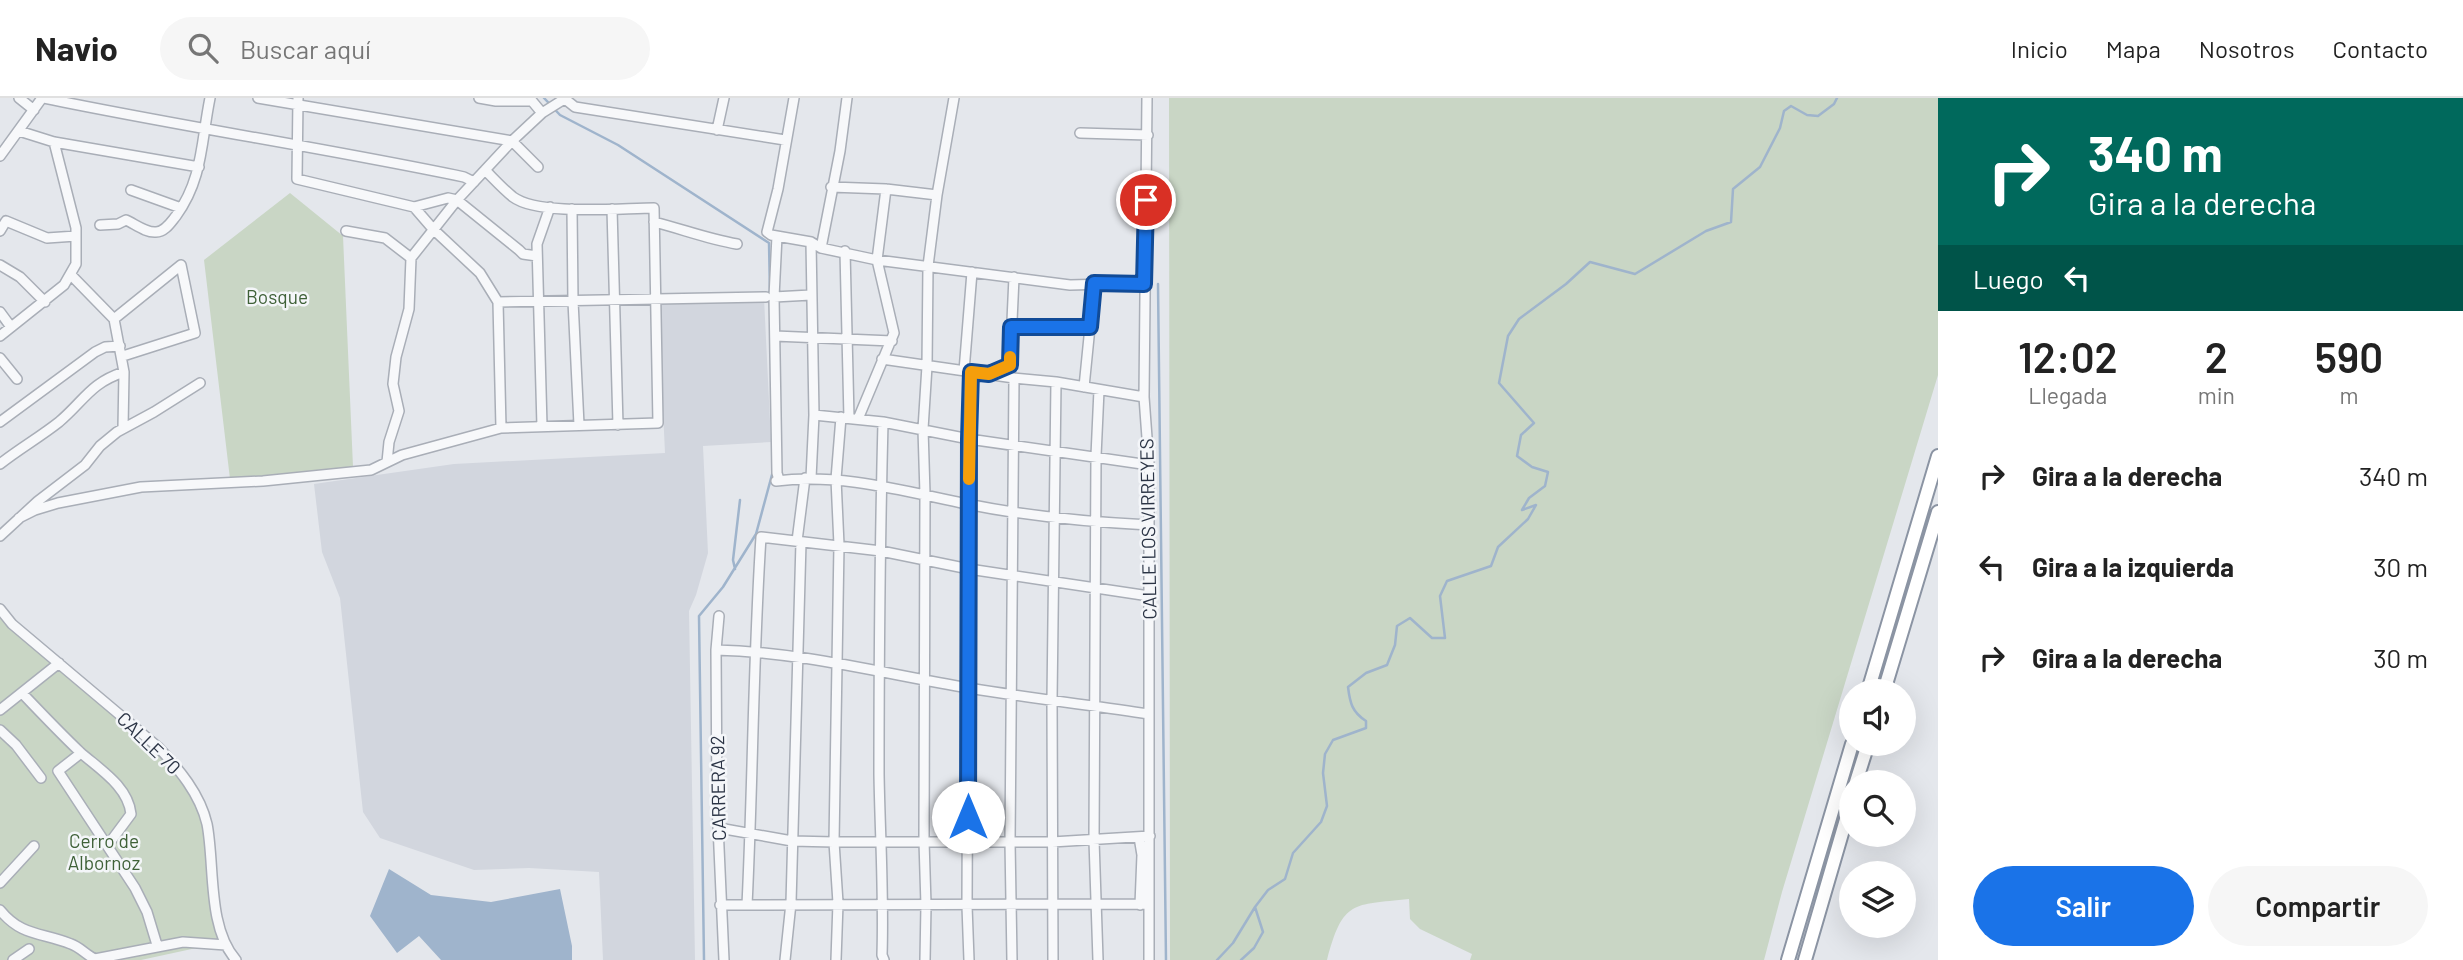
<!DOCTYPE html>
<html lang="es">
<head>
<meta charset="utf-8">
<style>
  :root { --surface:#fff; --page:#f6f6f6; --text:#222; --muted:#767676; --line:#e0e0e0; --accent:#1a73e8 }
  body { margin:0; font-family:Barlow,sans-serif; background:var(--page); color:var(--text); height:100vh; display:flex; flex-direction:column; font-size:26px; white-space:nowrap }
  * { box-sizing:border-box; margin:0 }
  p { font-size:23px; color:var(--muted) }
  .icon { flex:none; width:38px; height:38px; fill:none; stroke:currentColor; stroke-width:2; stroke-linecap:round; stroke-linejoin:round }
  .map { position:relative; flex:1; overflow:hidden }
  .details { display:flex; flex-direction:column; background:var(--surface); width:525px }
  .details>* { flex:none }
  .hud { background:#00695c; color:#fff; overflow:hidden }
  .controls { position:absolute; left:1839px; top:581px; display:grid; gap:14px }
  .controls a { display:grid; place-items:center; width:77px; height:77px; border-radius:50%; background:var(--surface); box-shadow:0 7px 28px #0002; font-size:35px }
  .pin { position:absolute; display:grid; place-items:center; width:60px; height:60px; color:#fff; margin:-30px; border:4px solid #fff; border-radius:50%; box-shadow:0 2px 7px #0007 }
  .me { position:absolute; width:77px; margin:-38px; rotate:0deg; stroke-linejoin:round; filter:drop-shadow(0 0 5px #0008) }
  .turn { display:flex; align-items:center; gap:24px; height:147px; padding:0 35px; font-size:32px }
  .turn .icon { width:91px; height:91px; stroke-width:2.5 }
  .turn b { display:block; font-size:49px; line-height:60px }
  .then { display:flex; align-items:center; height:66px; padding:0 35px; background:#0003; gap:14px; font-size:26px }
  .eta { display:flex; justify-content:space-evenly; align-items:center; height:119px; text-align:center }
  .eta b { font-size:42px; font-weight:600; line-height:49px }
  .action { display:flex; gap:14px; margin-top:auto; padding:14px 35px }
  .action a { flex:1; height:80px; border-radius:42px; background:var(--accent); color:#fff; font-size:28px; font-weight:600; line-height:80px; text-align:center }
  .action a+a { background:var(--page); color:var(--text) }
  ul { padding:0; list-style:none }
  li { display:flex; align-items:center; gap:21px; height:91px; padding:0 35px }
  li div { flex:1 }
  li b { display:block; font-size:26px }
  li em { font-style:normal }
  header { display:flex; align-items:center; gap:42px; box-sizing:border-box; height:98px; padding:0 35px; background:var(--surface); border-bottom:2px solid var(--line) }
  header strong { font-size:33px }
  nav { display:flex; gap:38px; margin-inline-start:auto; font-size:24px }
  .search { width:490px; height:63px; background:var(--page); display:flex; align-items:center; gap:18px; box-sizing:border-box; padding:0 24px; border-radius:38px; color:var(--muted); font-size:26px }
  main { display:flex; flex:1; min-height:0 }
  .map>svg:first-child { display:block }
</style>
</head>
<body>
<header>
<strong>Navio</strong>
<div class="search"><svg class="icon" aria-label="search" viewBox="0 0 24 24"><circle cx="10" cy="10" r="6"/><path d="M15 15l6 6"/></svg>Buscar aquí</div>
<nav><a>Inicio</a><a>Mapa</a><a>Nosotros</a><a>Contacto</a></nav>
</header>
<main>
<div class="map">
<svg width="1938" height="862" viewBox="0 0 1938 862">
  <rect width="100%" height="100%" fill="#e4e7ec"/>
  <!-- built -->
  <path fill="#d2d6de" d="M764,200l7,144 -68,4 5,107 -12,42 -7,16 6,349h-92l-4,-88 -70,-4 -55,2 -94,-32 -17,-26 -23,-214 -18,-46 -8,-68 140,-20 211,-11 -7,-149z"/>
  <!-- green -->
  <path fill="#c9d6c5" d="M1169,0h769v277l-156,517 -18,68h-294l2,-6 -52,-25 -10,-10 -1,-20c-57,6 -66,1 -82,61h-157z
    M290,95l53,43 10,231 -123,12 -26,-219z
    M0,509l57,57 104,86 34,49 9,26 20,117 -83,18h-141z"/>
  <!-- water -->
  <path fill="#9fb4cc" d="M389,771l42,26 60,7 69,-13 12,57v14h-131l-22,-24 -22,17 -27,-37z"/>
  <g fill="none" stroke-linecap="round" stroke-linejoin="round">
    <!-- stream -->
    <path stroke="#9fb4cc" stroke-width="2.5" d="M544,0l16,17 58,30 151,98 1,50
      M1158,186l8,676
      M735,471l-2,-9 7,-60
      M704,862l-5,-344 24,-29 33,-53 17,-63
      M1217,862l16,-17 22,-36
      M1241,862l13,-12 9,-16 -8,-25 13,-17 17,-11 8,-26 28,-31 6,-16 -4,-33 2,-19 8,-14 33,-12v-7c-14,-9 -16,-18 -18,-34l18,-14 21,-8 8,-20 2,-19 13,-8 22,20h13l-5,-42 7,-15 44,-15 7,-19 30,-28 8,-14 -14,5 7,-12 16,-12 3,-14 -16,-5 -15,-11 4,-21 13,-12 -35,-40 9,-47 11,-17 47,-35 24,-22 45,12 71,-43 25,-9 2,-33 27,-22 20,-39 4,-17 7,-5 16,9 11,1 16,-12 3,-6"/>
    <!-- minor casing -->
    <g stroke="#a9aeb7" stroke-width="12">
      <path id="minor" d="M19,0l15,12
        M44,0c140,29 281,50 420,79l10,5
        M258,0l254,43 26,26
        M298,0l-1,81 117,28 34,-9 9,2 62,50 4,4 14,2
        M479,0l17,3h36l10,12
        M794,0l-16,91 -11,43 4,3 40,7 10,6 56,12 193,25 74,-2
        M1147,0l-3,299 5,68v495
        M565,1l10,8 210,33
        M717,32l7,-32
        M19,33l35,11 145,25
        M1080,35l68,2
        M0,58l42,-58
        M831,89l55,2 51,6
        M131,92l50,18
        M414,109l19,22 47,44 18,29 3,126
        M572,111l1,92 6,124
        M612,111l6,216
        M654,124c28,7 54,17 83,22
        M100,127l18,-1 8,-4c9,4 20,13 30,12 9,0 15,-10 20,-16 27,-37 25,-74 34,-118
        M0,133l6,-10 41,17 29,-2
        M346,133l39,7 26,20
        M777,138l-3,61 3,176 2,7
        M811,144l3,173 -3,63
        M821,150l19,-97 7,-53
        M845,153l4,167
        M0,167l20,12 25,25
        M71,177l43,44 10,53 -1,56
        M774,199l37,-2
        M498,204l268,-5
        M0,214l11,15
        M114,221l67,-54 14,68 -72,23
        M1011,229h79l4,-44
        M0,238l64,-51 12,-21v-36l-22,-86
        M775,238l117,5
        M0,260l17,21
        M882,261l132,19 42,4 88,15
        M964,273l8,-99
        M991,276l19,-9 4,-88
        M1084,289l6,-60
        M814,317l69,7 86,17 180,26
        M858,321l36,-86 -17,-73 9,-71
        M0,324l95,-70 10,-5 15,-1
        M883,324c-3,117 -4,234 -4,352 1,60 5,120 3,181l2,5
        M542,328l-5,-182 13,-37
        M387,364l2,-20 10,-31 -6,-27 3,-27 13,-48 2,-51 46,-58 55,-59 30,-28 24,-15
        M0,366c19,-15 40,-27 59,-42 25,-21 31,-39 65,-50
        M776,383c65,-8 127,10 191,23 59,12 121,18 182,21
        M19,420l16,-8 23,-7 83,-16 122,-6 108,-11 31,-15 99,-27 157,-5 -4,-215c-34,0 -115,8 -141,-11 -10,-8 -19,-18 -28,-27
        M0,438l38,-35 47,-36 15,-19 17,-14 37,-20 46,-29
        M797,443l8,-63
        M0,511l12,15 146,123c21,22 42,47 49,77 8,41 0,103 29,136
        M719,518l-3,34 1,153 7,157
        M716,552c86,2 169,24 253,38 60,10 120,17 180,26
        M22,595c19,20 38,40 58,59 19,17 48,34 51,62l-23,31
        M0,612l59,-47
        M0,632l16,15 25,33
        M81,655l-23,18 77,117 12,24 10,33
        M719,730l73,13 42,1h218l98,-6
        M1139,739l3,18 -2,50
        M0,785l34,-37
        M720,807l429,-1
        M747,807c6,-123 6,-246 14,-368l120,14 88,18 180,27
        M0,812c22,27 42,22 71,34 9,3 15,11 24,15l88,-17 43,3
        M13,862l16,-11
        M785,862l6,-57 10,-361
        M836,862l2,-57 -4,-61 5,-297 -3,-66 5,-62
        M925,862l1,-55 -2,-64 1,-347 -2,-65 4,-63 1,-100 9,-71 17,-97
        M969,862l-2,-54 2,-467 2,-67
        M1012,862l-2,-118 4,-464
        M1053,862l-1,-260 4,-318
        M1098,862l-4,-120 2,-384 3,-66"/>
    </g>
    <!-- highway casing -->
    <g stroke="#8b94a3" stroke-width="16">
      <path id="highway" d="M1868,593l70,-235
        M1884,593l54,-179
        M1856,684l12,-38
        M1788,862l64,-216
        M1805,862l47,-161"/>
    </g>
    <!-- minor -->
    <use href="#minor" stroke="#f7f8fa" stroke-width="9"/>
    <!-- highway -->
    <use href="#highway" stroke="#fff" stroke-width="12"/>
  </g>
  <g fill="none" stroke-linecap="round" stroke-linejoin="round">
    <!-- route casing -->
    <g stroke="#114b97" stroke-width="18">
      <path id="route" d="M968,719l1,-378 2,-67 18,2 21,-9 1,-38h79l4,-44 50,1 2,-84"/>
    </g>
    <!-- route -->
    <use href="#route" stroke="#1a73e8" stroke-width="12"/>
    <!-- slow -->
    <path stroke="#f59e0b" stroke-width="12" d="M969,381l2,-107 18,2 21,-9v-8"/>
  </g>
  <g text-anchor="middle" stroke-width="5" stroke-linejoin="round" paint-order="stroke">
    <!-- park labels -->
    <g font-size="19" fill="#3f6138" stroke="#f4f6f9">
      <text x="277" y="206">Bosque</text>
      <text x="104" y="750">Cerro de<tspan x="104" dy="22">Albornoz</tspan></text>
    </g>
    <!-- street labels -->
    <g font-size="19" fill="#2b3445" stroke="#f4f6f9">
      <text transform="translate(1148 431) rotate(-91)" y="7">CALLE LOS VIRREYES</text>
      <text transform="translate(149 645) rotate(44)" y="7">CALLE 70</text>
      <text transform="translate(718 690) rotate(-91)" y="7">CARRERA 92</text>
    </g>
  </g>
</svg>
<div class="controls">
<a><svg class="icon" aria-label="sound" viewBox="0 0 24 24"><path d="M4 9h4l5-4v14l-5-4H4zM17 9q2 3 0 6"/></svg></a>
<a><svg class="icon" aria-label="search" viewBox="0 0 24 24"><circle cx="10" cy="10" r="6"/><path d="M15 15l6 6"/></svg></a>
<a><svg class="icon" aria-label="layers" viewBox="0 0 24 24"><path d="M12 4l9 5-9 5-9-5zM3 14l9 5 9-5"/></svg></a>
</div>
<div class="pin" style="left:1146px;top:102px;background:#d93025"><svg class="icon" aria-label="arrive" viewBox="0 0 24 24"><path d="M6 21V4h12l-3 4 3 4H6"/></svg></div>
<svg class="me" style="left:968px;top:719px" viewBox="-20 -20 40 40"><circle r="19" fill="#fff"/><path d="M0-13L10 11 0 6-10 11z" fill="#1a73e8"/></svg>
</div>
<section class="details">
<div class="hud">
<div class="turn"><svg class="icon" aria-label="right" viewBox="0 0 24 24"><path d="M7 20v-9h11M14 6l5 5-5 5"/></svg><div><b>340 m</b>Gira a la derecha</div></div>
<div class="then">Luego<svg class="icon" aria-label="left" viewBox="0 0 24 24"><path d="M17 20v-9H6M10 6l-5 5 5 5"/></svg></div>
</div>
<div class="eta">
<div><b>12:02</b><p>Llegada</p></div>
<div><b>2</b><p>min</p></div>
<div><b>590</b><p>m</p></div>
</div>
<ul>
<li><svg class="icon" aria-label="right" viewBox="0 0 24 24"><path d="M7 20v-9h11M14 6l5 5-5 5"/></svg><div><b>Gira a la derecha</b></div><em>340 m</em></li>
<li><svg class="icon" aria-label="left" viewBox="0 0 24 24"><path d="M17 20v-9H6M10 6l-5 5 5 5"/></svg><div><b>Gira a la izquierda</b></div><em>30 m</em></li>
<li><svg class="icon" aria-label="right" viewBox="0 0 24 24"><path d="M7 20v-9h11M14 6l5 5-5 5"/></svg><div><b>Gira a la derecha</b></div><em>30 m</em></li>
</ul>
<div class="action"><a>Salir</a><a>Compartir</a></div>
</section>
</main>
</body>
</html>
